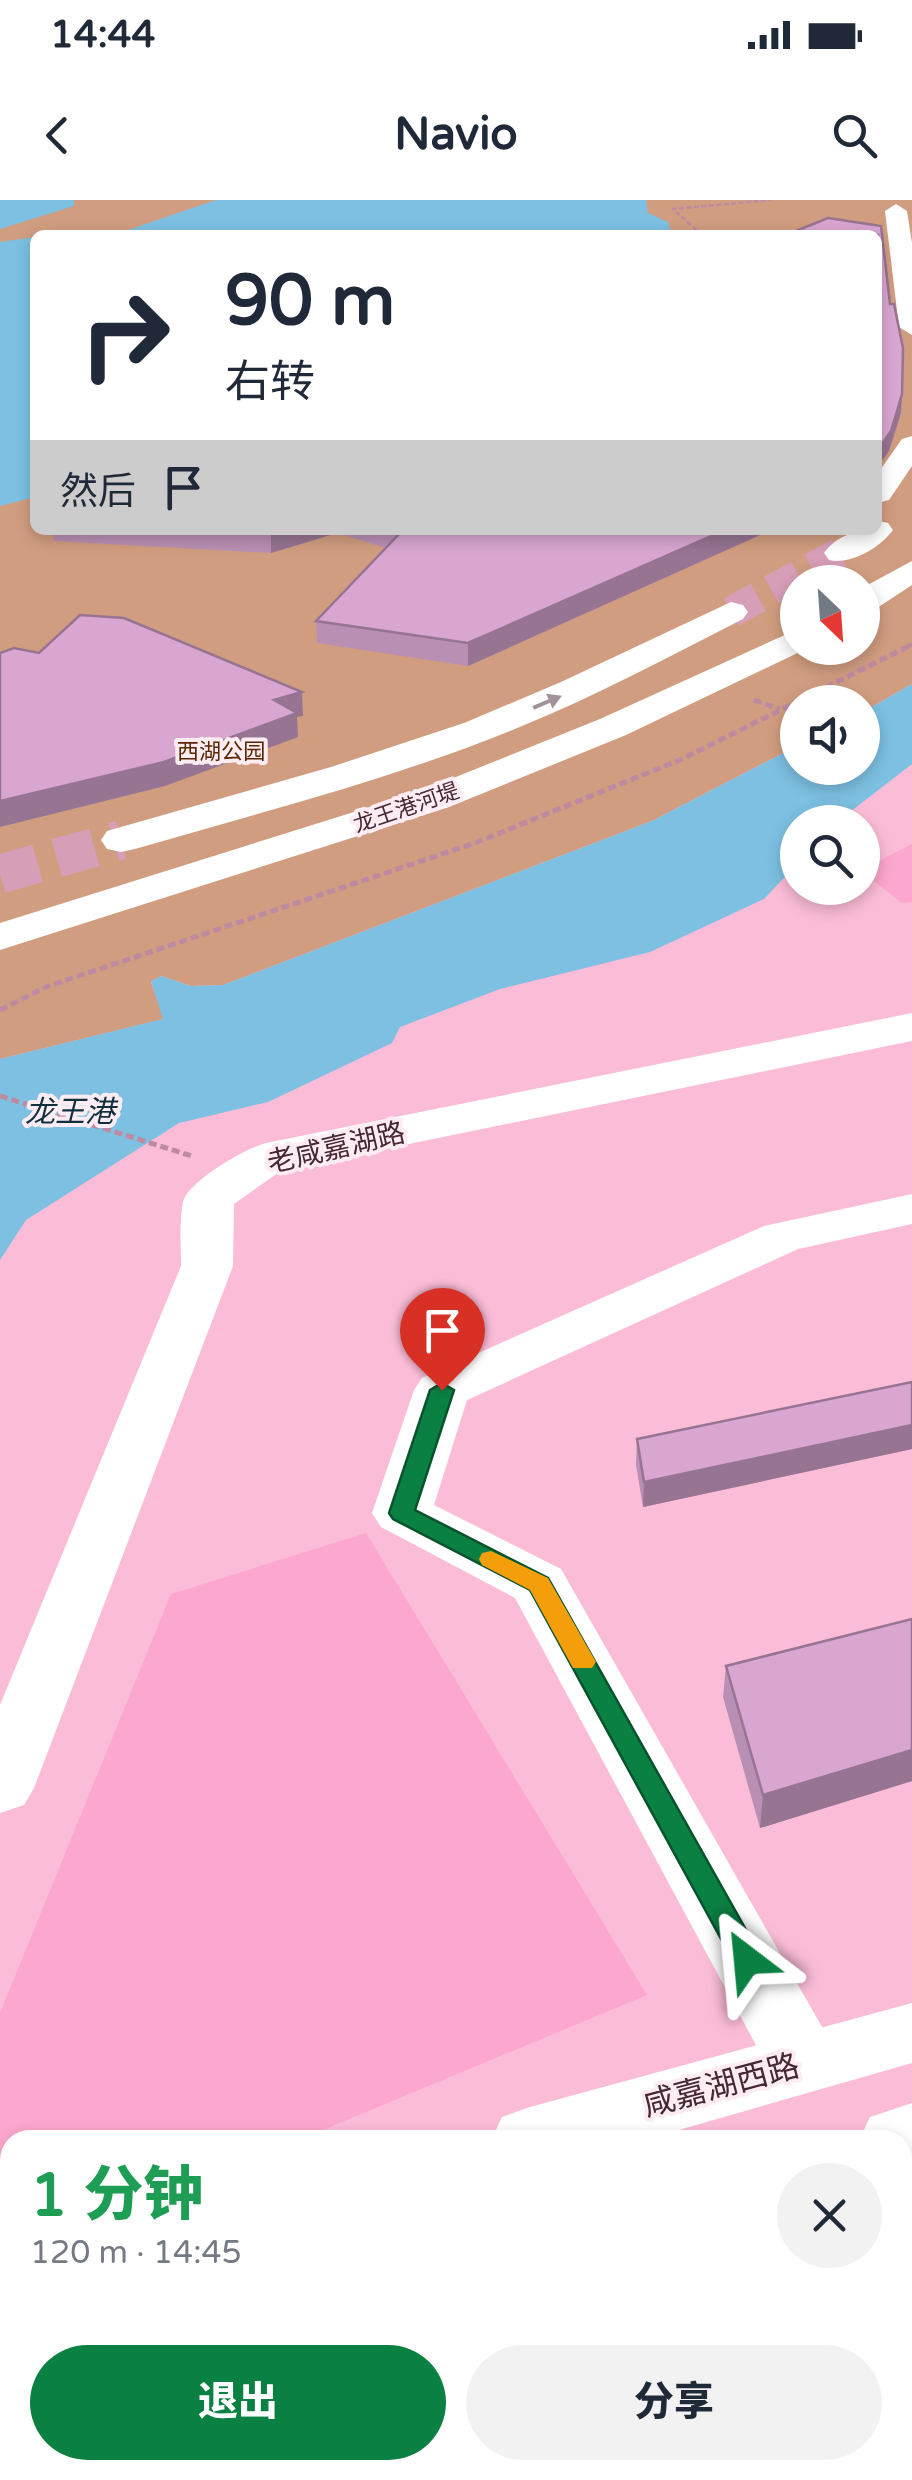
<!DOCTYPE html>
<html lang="zh">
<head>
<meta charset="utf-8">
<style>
  :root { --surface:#fff; --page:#f2f2f3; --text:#1f2937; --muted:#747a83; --accent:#0b8043 }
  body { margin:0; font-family:"Varela Round","Noto Sans SC",sans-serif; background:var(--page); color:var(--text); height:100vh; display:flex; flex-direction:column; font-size:38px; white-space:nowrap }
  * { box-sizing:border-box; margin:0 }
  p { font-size:32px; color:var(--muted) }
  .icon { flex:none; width:55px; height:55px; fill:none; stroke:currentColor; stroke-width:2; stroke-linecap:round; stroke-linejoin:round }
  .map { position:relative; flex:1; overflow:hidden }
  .panel { position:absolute; left:0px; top:1930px; width:912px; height:350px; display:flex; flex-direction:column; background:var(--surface); border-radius:30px 30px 0 0; box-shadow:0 5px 15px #0003 }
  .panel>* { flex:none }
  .banner { position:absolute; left:30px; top:30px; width:852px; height:305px; border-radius:15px; box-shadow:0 5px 15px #0003; background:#fff; color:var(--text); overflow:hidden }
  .needle { width:65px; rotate:155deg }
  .tools { position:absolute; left:780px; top:365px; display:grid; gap:20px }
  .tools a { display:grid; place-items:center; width:100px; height:100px; border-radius:50%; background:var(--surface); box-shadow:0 5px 15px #0003; font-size:50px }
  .pin { position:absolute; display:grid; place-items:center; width:85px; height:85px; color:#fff; margin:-102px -42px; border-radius:50% 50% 50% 0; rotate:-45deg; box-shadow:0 0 10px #0007 }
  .pin .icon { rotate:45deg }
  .me { position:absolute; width:110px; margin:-55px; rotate:331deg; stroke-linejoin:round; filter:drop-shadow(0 0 8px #0008) }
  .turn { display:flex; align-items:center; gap:35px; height:210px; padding:0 30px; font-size:45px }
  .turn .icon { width:130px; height:130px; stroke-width:2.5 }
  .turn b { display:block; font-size:70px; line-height:85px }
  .then { display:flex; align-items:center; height:95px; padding:0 30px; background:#0003; gap:20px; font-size:38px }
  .round { display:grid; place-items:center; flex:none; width:105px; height:105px; border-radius:52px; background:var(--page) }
  .headline { display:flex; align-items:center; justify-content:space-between; height:170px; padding:0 30px }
  h1 { font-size:60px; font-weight:800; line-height:75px; color:#1e9e55 }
  .action { display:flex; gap:20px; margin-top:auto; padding:20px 30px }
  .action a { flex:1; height:115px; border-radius:60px; background:var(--accent); color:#fff; font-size:40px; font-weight:800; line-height:115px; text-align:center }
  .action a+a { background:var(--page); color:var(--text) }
  .status { display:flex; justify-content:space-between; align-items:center; height:70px; padding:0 50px; background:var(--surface); direction:ltr }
  .status svg { height:28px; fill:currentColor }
  header { display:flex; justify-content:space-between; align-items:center; height:130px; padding:0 30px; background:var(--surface); font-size:45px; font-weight:800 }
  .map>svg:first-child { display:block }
</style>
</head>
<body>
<div class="status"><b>14:44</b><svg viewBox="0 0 49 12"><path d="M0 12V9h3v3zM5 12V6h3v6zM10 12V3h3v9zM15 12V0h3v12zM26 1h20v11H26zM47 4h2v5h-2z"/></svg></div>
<header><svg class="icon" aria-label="back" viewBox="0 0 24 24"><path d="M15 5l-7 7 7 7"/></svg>Navio<svg class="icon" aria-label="search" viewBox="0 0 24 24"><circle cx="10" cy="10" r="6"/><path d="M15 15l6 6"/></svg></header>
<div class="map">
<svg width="912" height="2280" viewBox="0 0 912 2280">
  <rect width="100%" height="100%" fill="#fbbcd7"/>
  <!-- built -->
  <path fill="#fca7cd" d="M912,644v58l-10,1 -39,-30v-4z
    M366,1333l281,462 -348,145h-289v121l-10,4v-252l171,-419z"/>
  <!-- green -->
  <path fill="#d19d80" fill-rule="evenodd" d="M0,0h912v484l-49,28 -1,-10h-64l-1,44 -145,75 -429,164 -32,1 -30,-10 -10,6 13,37 -164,40zM35,35h843v295h-843zM798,382h64v66h-64z"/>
  <!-- water -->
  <path fill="#7dc0e2" d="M0,0h74v6l-74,23z
    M216,0h430l2,13 20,9 4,13h-625l81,-5z
    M35,37v260l-35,9v-264z
    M912,484v80l-75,58h-39l-1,42 -33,35 -114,53 -150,37 -100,38 -8,16 -124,59 -89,21 -153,97 -26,40v-201l163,-40 -12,-38 10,-5 30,10 32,-1 429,-164 145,-75 1,22h64l1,-56z"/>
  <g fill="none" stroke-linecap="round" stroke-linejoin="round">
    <!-- minor-tunnel-far1 -->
    <path stroke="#d79eb7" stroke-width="31" stroke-dasharray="31 15" stroke-linecap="butt" d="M731,412l109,-59"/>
    <!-- minor-tunnel -->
    <path stroke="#d79eb7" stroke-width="39" stroke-dasharray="39 20" stroke-linecap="butt" d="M0,674l121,-34"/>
    <!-- path-far2 -->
    <path stroke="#be8aa1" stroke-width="2.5" stroke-dasharray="5 2.5" stroke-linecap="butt" d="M702,35l-29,-26 98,-9"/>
    <!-- path-far1 -->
    <path stroke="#be8aa1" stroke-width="4" stroke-dasharray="6 2.5" stroke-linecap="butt" d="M906,447l6,-3"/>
    <!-- path -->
    <path stroke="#be8aa1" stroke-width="5" stroke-dasharray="8 4" stroke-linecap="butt" d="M754,500l26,9
      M0,810l46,-23 429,-144 207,-84 229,-114
      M0,896l192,60"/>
    <!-- minor -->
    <path fill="#fff" fill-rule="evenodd" d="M896,4l11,7 5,32v92l-13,-8 -14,-116z
      M912,236v30l-23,34 -11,3v-30l24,-34z
      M878,321l10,2 5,7c-13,18 -43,35 -64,30l-5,-7c13,-18 32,-23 54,-23z
      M912,361v24l-38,25 -12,3v-25z
      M731,402l12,3 5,7 -5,7c-73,37 -145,76 -221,107 -125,52 -257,85 -387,123l-14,3 -14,-3 -6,-9 6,-9 224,-64 133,-44 97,-41z
      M798,429v19h10l-182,87 -177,72 -449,143v-27l421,-132 179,-72z
      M912,813v28l-630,129 -48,34 -1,62 -199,522 -10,17 -24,8v-108l181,-439c0,-20 -2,-44 2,-64 5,-21 63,-54 83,-59z
      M912,994v30l-114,25 -331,151 -33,105 127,64 281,493 -11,22 -27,9 -27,-9 -262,-486 -134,-71 -9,-14 42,-123 8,-12 342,-152z"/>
    <!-- major -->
    <path fill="#fff" fill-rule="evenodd" d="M912,1803v60l-268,77h-153l11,-23 28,-10z
      M912,1903v66l-10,2v-31h-43l11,-23z
      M10,2114v78l-10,4v-78z
      M44,2270h105l-5,10h-104z"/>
  </g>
  <!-- wall -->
  <path fill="#ba8fb4" d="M53,330h718l-303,136 -151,-23 -1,-22 70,-73 -49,-15 -66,20 -217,-12z
    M912,1182v67l-269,58 -7,-42 1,-26z
    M912,1419v162l-152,47 -37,-131 3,-31z
    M912,2045v54l-10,-8 2,-44z"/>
  <!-- shaded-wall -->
  <path fill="#977492" d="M902,194l-1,19 -12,38 -11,16v-17z
    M277,330h60v3l-66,20v-21z
    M725,330h46l-303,136v-23z
    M302,492l1,24 -6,1 1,20 -133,49 -165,41v-26l274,-101z
    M912,1225v24l-269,58 1,-25z
    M912,1550v31l-152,47 3,-33z"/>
  <!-- building -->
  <path fill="#d8a6d1" stroke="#977492" stroke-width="2.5" d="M828,18l53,8 9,78h4l9,44 -1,46 -11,37 -13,19v-215h-92z
    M234,330h43l-6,2z
    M398,330h327l-257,113 -152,-22 86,-90z
    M80,415l44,3 178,74 -28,8 23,13 -133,49 -164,39v-148l14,-5 25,5z
    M912,1182v43l-268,57 -7,-43z
    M912,1419v131l-149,45 -37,-129z
    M912,2045v9l-8,-7z
    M902,2195l10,11v74h-486l20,-10h215l1,3 6,-3h234z"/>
  <!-- one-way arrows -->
  <defs><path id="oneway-solid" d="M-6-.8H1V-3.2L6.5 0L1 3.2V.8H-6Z" transform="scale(2.5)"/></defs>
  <use fill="#a2939a" href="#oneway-solid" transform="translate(547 502) rotate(-23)"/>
  <!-- route -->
  <path fill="#0b8043" stroke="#07532c" stroke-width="2.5" d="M442,1183l12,7 -39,120 133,68 210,373 4,9 -4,8 -11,4 -10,-4 -207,-378 -137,-71 -4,-6 41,-123z"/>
  <!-- slow -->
  <path fill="#f59e0b" d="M491,1351l57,27 48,84 -4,6h-19l-43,-78 -48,-25 -3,-6 3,-6z"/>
  <g text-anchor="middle" stroke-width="8" stroke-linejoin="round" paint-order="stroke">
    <!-- far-park labels -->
    <g font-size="22" fill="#5a2500" stroke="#fdedf3">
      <text x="221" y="559">西湖公园</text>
    </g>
    <!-- far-street labels -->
    <g font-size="22" fill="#462735" stroke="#fdedf3">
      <text transform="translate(406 607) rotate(-19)" y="8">龙王港河堤</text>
    </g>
    <!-- street labels -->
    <g font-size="28" fill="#462735" stroke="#fdedf3">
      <text transform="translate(336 947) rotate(-13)" y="10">老咸嘉湖路</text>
    </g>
    <!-- water labels -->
    <g font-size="30" font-style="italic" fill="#0f2f3d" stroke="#fdedf3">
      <text x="70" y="922">龙王港</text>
    </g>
    <!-- near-street labels -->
    <g font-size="32" fill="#462735" stroke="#fdedf3">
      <text transform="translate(721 1885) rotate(-15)" y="11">咸嘉湖西路</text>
    </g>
  </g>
</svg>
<div class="tools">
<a><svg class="needle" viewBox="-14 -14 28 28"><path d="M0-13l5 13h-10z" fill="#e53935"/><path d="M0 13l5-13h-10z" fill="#747a83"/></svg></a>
<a><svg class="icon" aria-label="sound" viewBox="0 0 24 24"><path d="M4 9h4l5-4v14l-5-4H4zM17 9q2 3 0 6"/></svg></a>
<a><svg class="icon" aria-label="search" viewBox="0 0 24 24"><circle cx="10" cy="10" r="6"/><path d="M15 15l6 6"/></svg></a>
</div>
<div class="pin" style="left:442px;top:1190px;background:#d93025"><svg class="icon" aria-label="arrive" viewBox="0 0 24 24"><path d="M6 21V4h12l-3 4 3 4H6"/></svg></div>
<svg class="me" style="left:747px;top:1760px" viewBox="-20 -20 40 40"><path d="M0-17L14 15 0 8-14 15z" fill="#0b8043" stroke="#fff" stroke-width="4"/></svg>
<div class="banner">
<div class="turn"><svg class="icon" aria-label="right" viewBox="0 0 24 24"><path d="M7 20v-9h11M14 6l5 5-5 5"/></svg><div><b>90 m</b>右转</div></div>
<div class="then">然后<svg class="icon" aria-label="arrive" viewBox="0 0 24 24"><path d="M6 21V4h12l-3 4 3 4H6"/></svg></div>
</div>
<section class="panel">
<div class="headline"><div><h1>1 分钟</h1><p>120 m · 14:45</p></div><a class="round"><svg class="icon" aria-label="close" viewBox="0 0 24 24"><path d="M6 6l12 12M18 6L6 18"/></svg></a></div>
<div class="action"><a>退出</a><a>分享</a></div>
</section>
</div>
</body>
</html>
